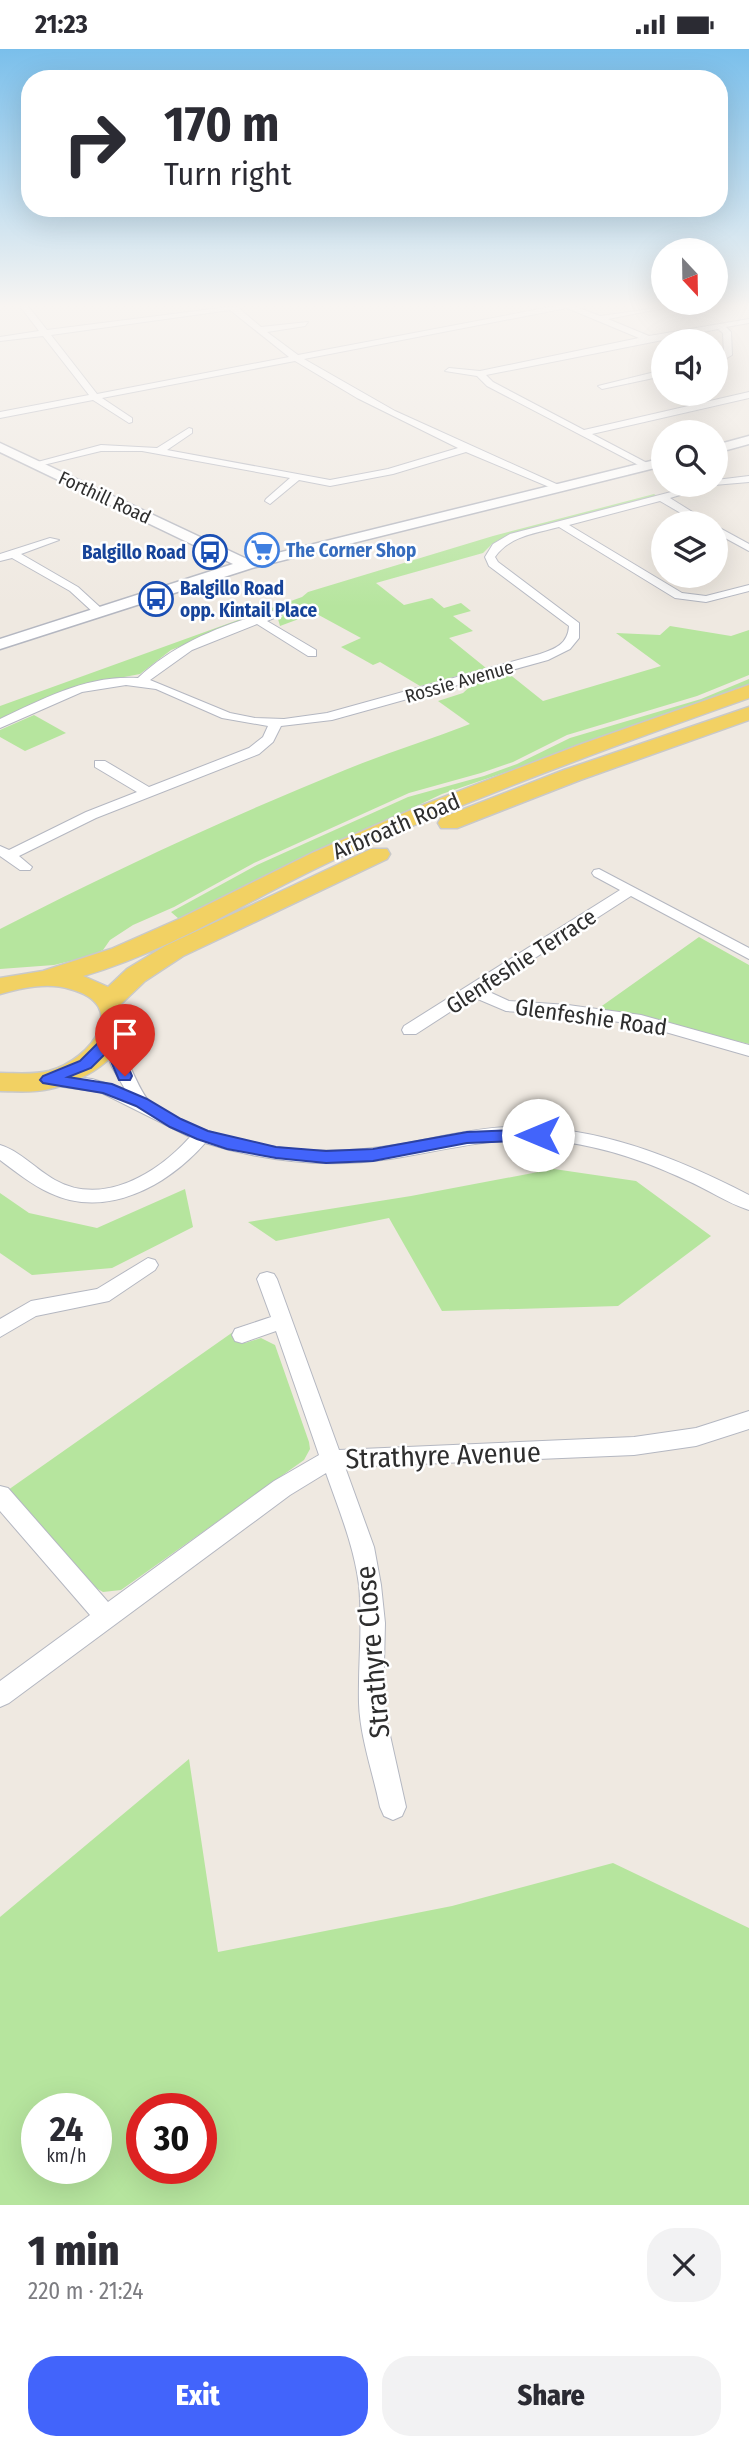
<!DOCTYPE html>
<html lang="en">
<head>
<meta charset="utf-8">
<style>
  :root { --surface:#fff; --page:#f2f2f3; --text:#2b2b33; --muted:#7c7c81; --accent:#4264fb }
  body { margin:0; font-family:"Fira Sans Condensed",sans-serif; background:var(--page); color:var(--text); height:100vh; display:flex; flex-direction:column; font-size:26px; white-space:nowrap }
  * { box-sizing:border-box; margin:0 }
  p { font-size:23px; color:var(--muted) }
  .icon { flex:none; width:38px; height:38px; fill:none; stroke:currentColor; stroke-width:2; stroke-linecap:round; stroke-linejoin:round }
  .map { position:relative; height:2156px; overflow:hidden }
  .panel { display:flex; flex-direction:column; background:var(--surface); flex:1 }
  .panel>* { flex:none }
  .top-card { position:absolute; left:21px; top:21px; width:707px; height:147px; border-radius:28px; box-shadow:0 7px 28px #0002; background:#fff; color:var(--text); overflow:hidden }
  .needle { width:46px; rotate:158deg }
  .buttons { position:absolute; left:651px; top:189px; display:grid; gap:14px }
  .buttons a { display:grid; place-items:center; width:77px; height:77px; border-radius:50%; background:var(--surface); box-shadow:0 7px 28px #0002; font-size:35px }
  .speed { position:absolute; left:21px; top:2044px; display:flex; gap:14px; font-size:35px; font-weight:700; text-align:center }
  .speed>* { display:grid; place-content:center; width:91px; height:91px; border-radius:50%; background:var(--surface); box-shadow:0 7px 28px #0002; line-height:1 }
  .speed small { font-size:18px; font-weight:400 }
  .speed .limit { border:10px solid #d22; background:#fff; color:#111 }
  .pin { position:absolute; display:grid; place-items:center; width:60px; height:60px; color:#fff; margin:-72px -30px; border-radius:50% 50% 50% 0; rotate:-45deg; box-shadow:0 0 7px #0007 }
  .pin .icon { rotate:45deg }
  .me { position:absolute; width:77px; margin:-38px; rotate:270deg; stroke-linejoin:round; filter:drop-shadow(0 0 5px #0008) }
  .turn { display:flex; align-items:center; gap:24px; height:147px; padding:0 28px; font-size:32px }
  .turn .icon { width:91px; height:91px; stroke-width:2.5 }
  .turn b { display:block; font-size:49px; line-height:60px }
  .round { display:grid; place-items:center; flex:none; width:74px; height:74px; border-radius:28px; background:var(--page) }
  .headline { display:flex; align-items:center; justify-content:space-between; height:119px; padding:0 28px }
  h1 { font-size:42px; font-weight:800; line-height:52px }
  .cta { display:flex; gap:14px; margin-top:auto; padding:14px 28px }
  .cta a { flex:1; height:80px; border-radius:28px; background:var(--accent); color:#fff; font-size:28px; font-weight:800; line-height:80px; text-align:center }
  .cta a+a { background:var(--page); color:var(--text) }
  .status { display:flex; justify-content:space-between; align-items:center; height:49px; padding:0 35px; background:var(--surface); direction:ltr }
  .status svg { height:19px; fill:currentColor }
  .map>svg:first-child { display:block }
</style>
</head>
<body>
<div class="status"><b>21:23</b><svg viewBox="0 0 49 12"><path d="M0 12V9h3v3zM5 12V6h3v6zM10 12V3h3v9zM15 12V0h3v12zM26 1h20v11H26zM47 4h2v5h-2z"/></svg></div>
<div class="map">
<svg width="749" height="2156" viewBox="0 0 749 2156">
  <rect width="100%" height="100%" fill="#efe9e1"/>
  <!-- green -->
  <path fill="#b6e59e" fill-rule="evenodd" d="M654,445l3,2 -149,39 -16,9 -9,9 -107,30 28,22 28,-7 12,10 17,-5 10,8 -18,5 20,15 -24,7 37,30 -66,18 -40,-24 -7,3 -32,-18 20,-9 -46,-25 -35,13 -2,-7 5,-3 -9,-5 -103,39 -31,24 -63,12 -77,34v-14l302,-109 6,-5 185,-56z
    M670,577l61,10 18,-6v45l-52,21 -130,39 -54,27 -32,11 -72,20 -155,70 -80,44 -41,18 -23,15 -7,10 -16,7 -33,8 -54,4v-40c113,-58 227,-111 345,-159 41,-17 84,-30 125,-46l-32,-23 25,-8 12,-11 33,-9 35,28 118,-35 -45,-33 44,2z
    M749,630v10l-307,105 -263,125 -8,-7 86,-47 151,-68 76,-21 33,-12 53,-26 131,-39z
    M34,666l32,18 -41,18 -25,-14v-7z
    M699,888l50,28v79l-150,-36z
    M554,1120l82,12 75,55 -93,70 -176,5 -53,-93 -113,23 -28,-19 163,-26z
    M185,1140l8,38 -81,41 -80,7 -32,-22v-60l29,20 68,15z
    M233,1283l12,11 16,-5 14,7 34,97 1,7 -6,11 -183,130 -18,2 -14,-8 -81,-94z
    M189,1710l29,193 234,-46 161,-43 136,65v277h-749v-288zM37,2060h59v59h-59zM142,2060h59v59h-59z"/>
  <g fill="none" stroke-linecap="round" stroke-linejoin="round">
    <!-- street casing -->
    <g stroke="#b4b7c1" stroke-width="2">
      <path id="street" d="M20,257h8l19,24 189,-24 25,21 47,-5 -3,4 -38,6 31,23 258,-49h18l26,10 74,-10 -66,13 41,17 100,-17v4l-23,4 5,5 1,23 -16,9v-6l8,-4 -1,-21 -5,-4 -232,46 7,7 91,48 165,-38v6l-157,36 57,30 2,2 -5,3 -159,-83 -10,-10 -32,-5 4,-3 31,3 159,-33 -72,-30 -263,51 91,52 168,76 -9,2 -88,-37 -73,22 -63,12 -31,-6 -29,24 -5,-3 1,-2 24,-21 -148,-27h-41l-66,16 -5,-3 71,-19 56,3 32,-20 3,1v4l-25,17 163,30 58,-11 70,-21 -101,-50 -62,-37 -193,37 30,20v4l-3,1 -36,-23 -93,18v-6l89,-17 -46,-59 -43,5v-4l39,-6zM230,261l59,47 -192,37 -46,-59z
        M663,321v6l-61,13 -4,-3z
        M749,427v6l-35,3 -44,13 40,25h-12l-38,-22 -91,24 113,68 24,3 43,-11v6l-43,11 -31,-4 -116,-71c-22,6 -50,9 -64,30l3,5 81,61v15l-9,11 -22,11 -216,60 -51,6 -8,16 -14,12 -163,64 -77,38 13,11 -2,3h-10l-20,-14v-10l9,4 77,-38 51,-20 -42,-25v-6h10l44,26 100,-39 14,-11 5,-11 -46,-8 -66,-29 -30,-4 -44,7 -82,36v-9c45,-21 87,-44 138,-41 38,-36 89,-55 139,-68l4,1v4l-14,6 49,29v6h-8l-51,-32 -65,26 -42,30 80,33 25,5 29,1 43,-6 213,-59c15,-5 28,-10 29,-28l-80,-60 -4,-9 8,-13 17,-10 188,-49h18v-5z
        M716,477l33,18v7l-33,-18z
        M50,489l9,2 -38,14 57,33 24,22v4h-8l-24,-22 -58,-33 -12,3v-7z
        M599,820l150,79v11l-118,-63 -146,94 24,11 59,4 73,10 108,30v11l-108,-31 -73,-10 -62,-4 -33,-14 -57,37h-12l-2,-4 2,-4 216,-136 -26,-14 -2,-3 2,-3z
        M109,986c13,3 27,53 40,66 17,18 74,36 98,41 48,10 100,11 148,3 37,-6 73,-16 111,-18 87,-3 167,29 243,68v15c-22,-7 -42,-21 -63,-30 -45,-21 -93,-37 -143,-40 -53,-3 -101,11 -153,19 -62,9 -125,3 -185,-16 -37,42 -98,77 -155,50 -18,-8 -34,-21 -50,-33v-15c20,6 37,25 55,35 48,27 103,-7 135,-43l-90,-45 -58,-8 -2,-4 2,-4 6,-2 44,5 33,10 -13,-22 -11,-27z
        M148,1209l7,2 3,5 -3,5 -46,31 -73,15 -36,21v-18l31,-18 66,-12z
        M267,1223l7,2 3,5 62,171 295,-13 62,-9 53,-17v18l-53,17 -62,9 -289,12 29,80 7,38 4,38 -2,81 23,103 -4,9 -9,4 -9,-4 -4,-9c-7,-34 -20,-70 -21,-104 -1,-40 4,-78 0,-118 -5,-39 -20,-75 -33,-112l-36,22 -281,208 -9,4v-26l90,-66 -90,-104v-25l8,2 100,114 166,-121 45,-26 -43,-124 -34,12 -7,-2 -3,-6 3,-6 36,-12 -14,-38 3,-5z"/>
    </g>
    <!-- secondary casing -->
    <g stroke="#b4b7c1" stroke-width="3">
      <path id="secondary" d="M749,387v8l-33,9v-8z
        M0,394l249,117 414,-102v8l-411,102 -252,81v-10l233,-75 -233,-112z"/>
    </g>
    <!-- primary casing -->
    <g stroke="#c9c9c9" stroke-width="3">
      <path id="primary" d="M749,636v13c-139,49 -277,100 -411,160 -85,39 -165,92 -255,118l25,11 19,-18 38,-23 206,-97h16l3,5 -3,5 -204,97 -38,25 -24,23c22,46 -35,77 -72,85 -16,4 -33,2 -49,2v-18c16,0 33,2 49,-2 43,-12 82,-66 21,-82 -23,-7 -48,-1 -70,5v-16l43,-7 68,-22 68,-30 133,-66 106,-46 161,-62z
        M749,658v13l-169,60 -123,48h-16l-3,-5 3,-5 123,-48z"/>
    </g>
    <!-- street -->
    <use href="#street" fill="#fff" fill-rule="evenodd"/>
    <!-- secondary -->
    <use href="#secondary" fill="#fff" fill-rule="evenodd"/>
    <!-- primary -->
    <use href="#primary" fill="#f2d163" fill-rule="evenodd"/>
  </g>
  <!-- sky -->
  <linearGradient id="sky" x2="0" y2="1"><stop stop-color="#7abfeb"/><stop offset="0.46" stop-color="#f8f5f2"/><stop offset="1" stop-color="#f8f5f2" stop-opacity="0"/></linearGradient>
  <rect width="749" height="558" fill="url(#sky)"/>
  <!-- route -->
  <path fill="#4264fb" stroke="#2b41a3" stroke-width="2" d="M109,986l8,5 15,36 -2,4h-11l-12,-28 -16,16 -23,9 44,7 35,15 34,20 27,12 68,16 50,4 47,-2 94,-17 71,-3 8,6 -8,5 -71,3 -94,18 -47,2 -50,-5 -49,-9 -30,-10 -27,-12 -34,-21 -33,-13 -60,-10 -3,-3 3,-4 37,-15 24,-24z"/>
  <!-- icons -->
  <defs>
    <g id="supermarket-ring" transform="scale(1.75)"><circle r="9.5" fill="#fff" stroke="#3f7fe0" stroke-width="1.5"/><path d="M-6-5.5h2.5l.6 2H6L4.5 2H-2.5L-4.4-4H-6ZM-1.5 3.2a1.3 1.3 0 1 0 .1 0ZM3 3.2a1.3 1.3 0 1 0 .1 0Z" fill="#3f7fe0"/></g>
    <g id="bus-ring" transform="scale(1.75)"><circle r="9.5" fill="#fff" stroke="#1a4fb4" stroke-width="1.5"/><path d="M-5-6H5V4H4V6H2V4H-2V6H-4V4H-5ZM-3.5-4V0h7V-4ZM-3.5 1.2v1.5H-2V1.2ZM2 1.2v1.5H3.5V1.2Z" fill="#1a4fb4"/></g>
  </defs>
  <g fill-rule="evenodd">
    <use href="#supermarket-ring" x="262" y="501"/>
    <use href="#bus-ring" x="210" y="503"/>
    <use href="#bus-ring" x="156" y="550"/>
  </g>
  <g text-anchor="middle" stroke-width="5" stroke-linejoin="round" paint-order="stroke">
    <!-- far-street labels -->
    <g font-size="19" fill="#2e2e2e" stroke="#fff">
      <text transform="translate(105 448) rotate(25)" y="7">Forthill Road</text>
      <text transform="translate(459 632) rotate(-16)" y="7">Rossie Avenue</text>
    </g>
    <!-- far-shop labels -->
    <g font-size="19" font-weight="bold" fill="#366cbe" stroke="#fff" text-anchor="start">
      <text x="286" y="508">The Corner Shop</text>
    </g>
    <!-- far-transit labels -->
    <g font-size="19" font-weight="bold" fill="#164399" stroke="#fff" text-anchor="end">
      <text x="186" y="510">Balgillo Road</text>
      <text x="180" y="546" text-anchor="start">Balgillo Road<tspan x="180" dy="22">opp. Kintail Place</tspan></text>
    </g>
    <!-- street labels -->
    <g font-size="23" fill="#2e2e2e" stroke="#fff">
      <text transform="translate(396 777) rotate(-23)" y="8">Arbroath Road</text>
      <text transform="translate(521 912) rotate(-33)" y="8">Glenfeshie Terrace</text>
      <text transform="translate(591 968) rotate(8)" y="8">Glenfeshie Road</text>
    </g>
    <!-- near-street labels -->
    <g font-size="28" fill="#2e2e2e" stroke="#fff">
      <text transform="translate(443 1406) rotate(-2)" y="10">Strathyre Avenue</text>
      <text transform="translate(372 1603) rotate(-95)" y="10">Strathyre Close</text>
    </g>
  </g>
</svg>
<div class="buttons">
<a><svg class="needle" viewBox="-14 -14 28 28"><path d="M0-13l5 13h-10z" fill="#e53935"/><path d="M0 13l5-13h-10z" fill="#7c7c81"/></svg></a>
<a><svg class="icon" aria-label="sound" viewBox="0 0 24 24"><path d="M4 9h4l5-4v14l-5-4H4zM17 9q2 3 0 6"/></svg></a>
<a><svg class="icon" aria-label="search" viewBox="0 0 24 24"><circle cx="10" cy="10" r="6"/><path d="M15 15l6 6"/></svg></a>
<a><svg class="icon" aria-label="layers" viewBox="0 0 24 24"><path d="M12 4l9 5-9 5-9-5zM3 14l9 5 9-5"/></svg></a>
</div>
<div class="speed"><div>24<small>km/h</small></div><div class="limit">30</div></div>
<div class="pin" style="left:125px;top:1027px;background:#d93025"><svg class="icon" aria-label="arrive" viewBox="0 0 24 24"><path d="M6 21V4h12l-3 4 3 4H6"/></svg></div>
<svg class="me" style="left:538px;top:1086px" viewBox="-20 -20 40 40"><circle r="19" fill="#fff"/><path d="M0-13L10 11 0 6-10 11z" fill="#4264fb"/></svg>
<div class="top-card">
<div class="turn"><svg class="icon" aria-label="right" viewBox="0 0 24 24"><path d="M7 20v-9h11M14 6l5 5-5 5"/></svg><div><b>170 m</b>Turn right</div></div>
</div>
</div>
<section class="panel">
<div class="headline"><div><h1>1 min</h1><p>220 m · 21:24</p></div><a class="round"><svg class="icon" aria-label="close" viewBox="0 0 24 24"><path d="M6 6l12 12M18 6L6 18"/></svg></a></div>
<div class="cta"><a>Exit</a><a>Share</a></div>
</section>
</body>
</html>
